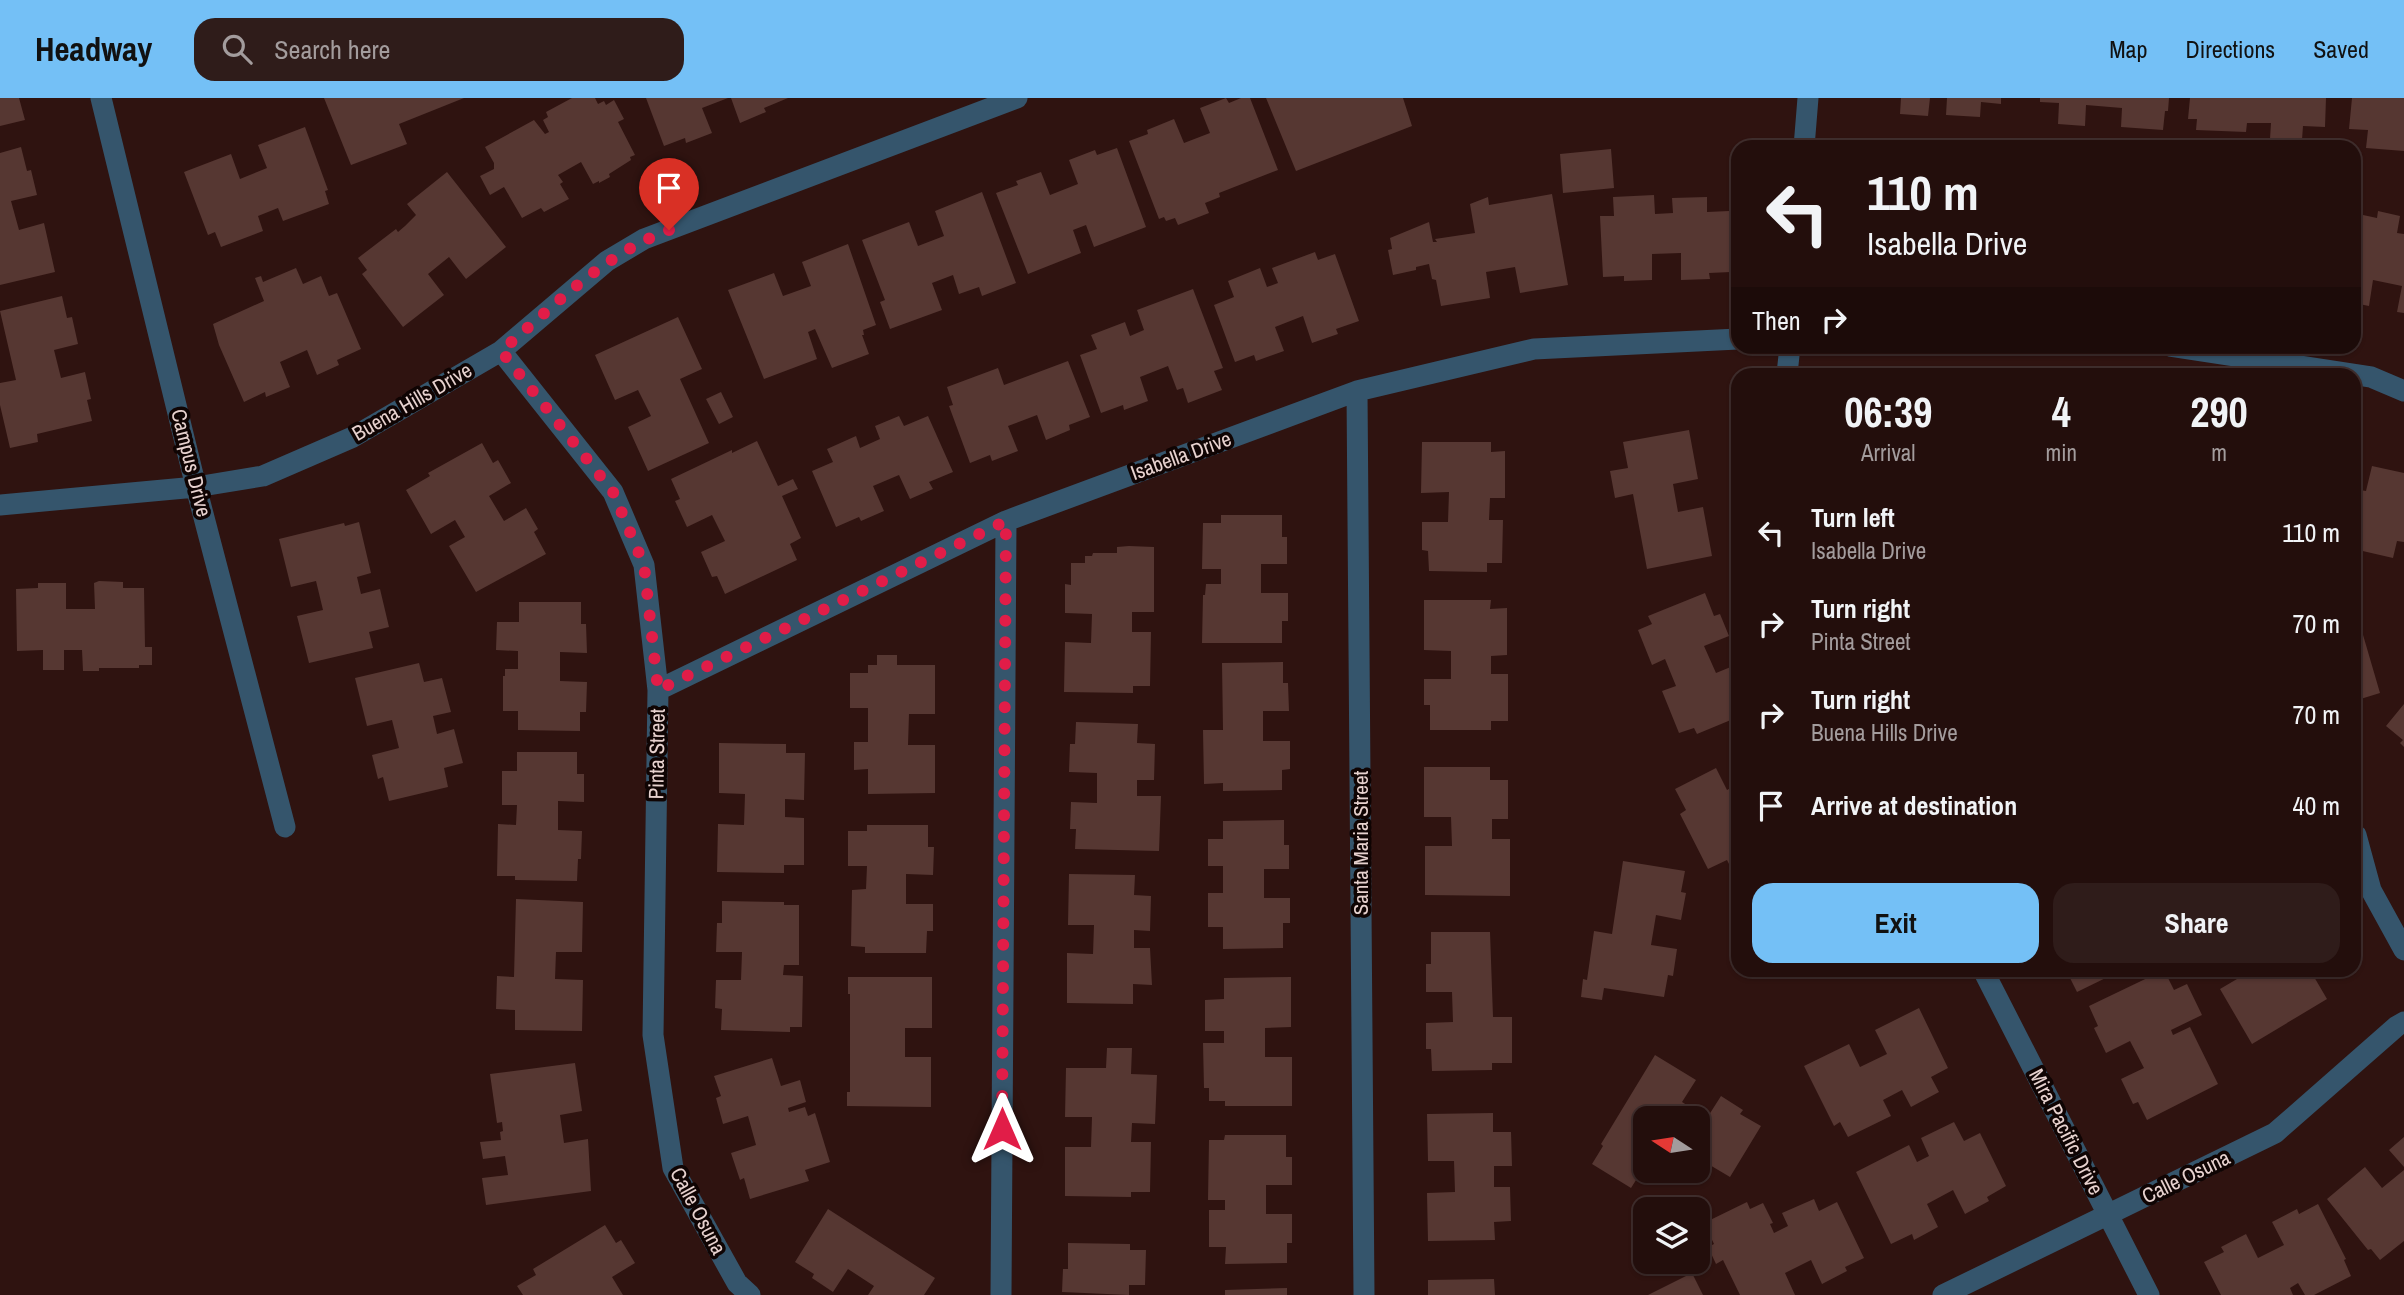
<!DOCTYPE html>
<html lang="en">
<head>
<meta charset="utf-8">
<style>
  :root { --surface:#230e0c; --page:#2f1c1a; --text:#f1f3f6; --muted:#a39c9d; --line:#402e2d; --accent:#74c0f6 }
  body { margin:0; font-family:"Archivo Narrow",sans-serif; background:var(--page); color:var(--text); height:100vh; display:flex; flex-direction:column; font-size:26px; white-space:nowrap }
  * { box-sizing:border-box; margin:0 }
  p { font-size:23px; color:var(--muted) }
  .icon { flex:none; width:38px; height:38px; fill:none; stroke:currentColor; stroke-width:2; stroke-linecap:round; stroke-linejoin:round }
  .map { position:relative; flex:1; overflow:hidden }
  .drawer { position:absolute; left:1731px; top:270px; width:630px; height:609px; display:flex; flex-direction:column; background:var(--surface); border-radius:21px; box-shadow:0 2px 5px #0004,0 0 0 2px var(--line) }
  .drawer>* { flex:none }
  .top-card { position:absolute; left:1731px; top:42px; width:630px; height:214px; border-radius:21px; box-shadow:0 2px 5px #0004,0 0 0 2px var(--line); background:#230e0c; color:var(--text); overflow:hidden }
  .needle { width:46px; rotate:282deg }
  .fabs { position:absolute; left:1633px; top:1008px; display:grid; gap:14px }
  .fabs a { display:grid; place-items:center; width:77px; height:77px; border-radius:14px; background:var(--surface); box-shadow:0 2px 5px #0004,0 0 0 2px var(--line); font-size:35px }
  .pin { position:absolute; display:grid; place-items:center; width:60px; height:60px; color:#fff; margin:-72px -30px; border-radius:50% 50% 50% 0; rotate:-45deg; box-shadow:0 0 7px #0007 }
  .pin .icon { rotate:45deg }
  .me { position:absolute; width:77px; margin:-38px; rotate:0deg; stroke-linejoin:round; filter:drop-shadow(0 0 5px #0008) }
  .turn { display:flex; align-items:center; gap:24px; height:147px; padding:0 21px; font-size:32px }
  .turn .icon { width:91px; height:91px; stroke-width:2.5 }
  .turn b { display:block; font-size:49px; line-height:60px }
  .then { display:flex; align-items:center; height:66px; padding:0 21px; background:#0003; gap:14px; font-size:26px }
  .eta { display:flex; justify-content:space-evenly; align-items:center; height:119px; text-align:center }
  .eta b { font-size:42px; font-weight:700; line-height:49px }
  .primary-button { display:flex; gap:14px; margin-top:auto; padding:14px 21px }
  .primary-button a { flex:1; height:80px; border-radius:21px; background:var(--accent); color:#111; font-size:28px; font-weight:700; line-height:80px; text-align:center }
  .primary-button a+a { background:var(--page); color:var(--text) }
  ul { padding:0; list-style:none }
  li { display:flex; align-items:center; gap:21px; height:91px; padding:0 21px }
  li div { flex:1 }
  li b { display:block; font-size:26px }
  li em { font-style:normal }
  header { display:flex; align-items:center; gap:42px; box-sizing:border-box; height:98px; padding:0 35px; background:var(--accent); color:#111 }
  header strong { font-size:33px }
  nav { display:flex; gap:38px; margin-inline-start:auto; font-size:24px }
  .search { width:490px; height:63px; background:var(--page); display:flex; align-items:center; gap:18px; box-sizing:border-box; padding:0 24px; border-radius:21px; color:var(--muted); font-size:26px }
  .map>svg:first-child { display:block }
</style>
</head>
<body>
<header>
<strong>Headway</strong>
<div class="search"><svg class="icon" aria-label="search" viewBox="0 0 24 24"><circle cx="10" cy="10" r="6"/><path d="M15 15l6 6"/></svg>Search here</div>
<nav><a>Map</a><a>Directions</a><a>Saved</a></nav>
</header>
<div class="map">
<svg width="2404" height="1197" viewBox="0 0 2404 1197">
  <rect width="100%" height="100%" fill="#2f1310"/>
  <!-- building -->
  <path fill="#563732" d="M0,0h19l6,22 -25,6z
    M324,0h140l-65,26 8,20 -56,21z
    M572,0h23l3,6 6,-3 2,4 8,-5 10,19 -6,3 17,33 -5,2 1,3 -22,14 1,3 -11,6v-2l-6,3 -12,-22 -23,13 5,7 -3,2 9,15 -25,13 -3,-4 -19,10 -18,-31 -14,8 -10,-19 14,-7v-6l-9,-16 49,-27 11,14 4,-2 -6,-12 5,-3 -2,-5z
    M646,0h82l-26,10 10,25 -26,10 -1,-5 -21,8z
    M731,0h57l-24,10 2,4 -26,11z
    M1226,0l3,5 12,-5h9l28,72 -59,23 1,4 -15,6 4,10 -31,12 -3,-7 -9,3 -2,-4 -5,2 -30,-78 19,-7 -1,-4 27,-11 10,24 26,-10 -10,-25z
    M1266,0h137l9,28 -116,45z
    M1901,0h29l-2,18 -28,-2z
    M1947,0h54v6l-20,-2 -1,15 -34,-2z
    M2040,0h129l-1,13h-3l-2,19 -42,-3 1,-19 -36,-3 -1,21 -27,-2 1,-21 -19,-1z
    M2190,0h136l-1,29 -22,-1 -1,14 -32,-1 1,-16h-24l-1,9 -50,-2 1,-11h-9z
    M2352,0h52v53l-38,-3 2,-18 -19,-1z
    M305,29l23,63 -3,1 4,13 -46,17 -5,-13 -20,8 5,15 -42,16 -6,-15 -7,3 -24,-63 47,-18 9,25 27,-11 -9,-23z
    M21,49l6,24 4,-1 6,25 -26,6 8,29 25,-7 11,49 -55,13v-132z
    M1117,50l29,79 -52,20 -8,-22 -13,5 8,23 -53,21 -32,-81 22,-8 -2,-4 25,-9 9,23 28,-11 -9,-24 26,-10 2,5z
    M1611,51l3,39 -51,5 -3,-39z
    M447,74l59,75 -40,32 -17,-22 -21,17 16,21 -41,32 -41,-53 5,-4 -9,-12 38,-29 2,3 7,-6 11,-11 -9,-11z
    M982,94l34,91 -34,13 -3,-9 -20,7 -6,-19 -21,8 10,27 -52,19 -10,-27 5,-2 -23,-60 47,-18 9,24 26,-10 -9,-25z
    M1552,96l16,91 -48,8 -5,-26 -29,5 4,26 -49,8 -5,-26 -4,-1 -3,-15 -13,3v3l-23,5 -5,-25 4,-1 -2,-11 39,-16 4,20h4l-2,-3 40,-6 -5,-29 18,-7 1,8z
    M1654,97l1,19 18,-1 -1,-15 35,-1v15l22,-1 2,61 -22,1 1,6 -29,1v-27l-29,1v26l-28,1v-5l-21,1 -3,-61h14l-1,-19z
    M2378,113l22,5 -3,17 7,1v79l-7,-1 5,-26 -29,-6 -4,26 -15,-3v-69l5,1 4,-20 14,3z
    M848,146l28,81 -13,5 1,5h-2l7,19 -37,14 -17,-39 -7,3 9,27 -53,20 -36,-89 46,-17 9,23 28,-10 -9,-24z
    M1315,154l3,8 17,-6 24,67 -23,8 2,5 -26,9 -9,-27 -28,11 9,24 -28,10 -2,-6 -19,7 -21,-57 20,-8 -6,-16 32,-13 7,19 11,-4 -6,-15z
    M296,170l7,16 18,-8 8,20 8,-3 24,56 -24,11 2,5 -22,10 -10,-25 -27,12 10,25 -24,10 -1,-5 -21,10 -25,-57 -6,-21 51,-23 -9,-23 6,-2 2,6z
    M1193,191l30,79 -9,3 8,19 -34,13 -5,-15 -6,2 -9,-24 -28,11 8,24 -24,9 -1,-5 -22,8 -21,-58 17,-6 -6,-14 34,-13 5,14 14,-6 -7,-20z
    M62,198l5,22 5,-1 6,27 -24,6 7,28 24,-6 6,27 -4,1 5,21 -55,13 1,8 -28,6 -10,-43v-22l16,-3 -16,-69z
    M678,219l24,52 -22,10 29,64 -61,28 -20,-44 23,-11 -13,-26 -23,10 -20,-45z
    M1068,263l22,56 -21,8 1,5 -24,10 -9,-25 -29,11 10,25 -26,10 -2,-6 -20,8 -21,-57 4,-1 -6,-18 51,-19 6,17z
    M721,294l12,25 -14,7 -13,-25z
    M899,318l5,10 24,-10 25,56 -24,10 4,7 -23,10 -11,-24 -26,11 11,25 -23,10 -2,-4 -23,10 -24,-56 21,-9 -6,-13 29,-13 4,12 20,-9 -5,-13z
    M1689,332l9,49 -25,5 5,28 25,-5 9,49 -65,13 -14,-75 -18,4 -5,-27 18,-3 -5,-26z
    M757,343l21,45 15,-7 5,10 -16,7 19,42 -11,6 7,16 -72,34 -8,-18 -5,1 -11,-25 24,-11 -13,-26 -25,12 -12,-26 5,-2 -9,-20 61,-29v3z
    M1422,344h69v10l14,-1v47h-15l-1,22h14l-1,43h-15v9l-58,-1 -1,-20 -6,-1v-28h26l1,-30 -28,1z
    M482,345l11,20 5,-3 13,23 -22,13 15,25 22,-13 12,21 -4,3 12,22 -70,38 -27,-46 16,-9 -10,-17 -24,14 -25,-44 24,-14 -2,-3z
    M2372,368l32,7v69l-7,-1 -4,17 -39,-9v-60l12,2z
    M1221,417h61v22h5v27h-26v29h27v28h-6v22h-80l1,-48h2l1,-11h15v-15h-19l1,-46h18z
    M359,424l12,51 -14,4 4,17 19,-5 9,38 -20,5 4,16 -64,15 -12,-47 26,-6 -7,-29 -25,6 -12,-48 65,-16 1,3z
    M1129,448l25,1v65h-22v20h19l-1,54h-17v7l-69,-1 1,-50 26,1 1,-29 -27,-1v-29l6,1v-22h14v-7h7l1,-3h24v-6z
    M99,483l24,1v6h21l1,59h7v18h-13v3h-40v3h-16l-1,-21h-18v20h-21v-20l-26,1 -1,-62 22,-1v-5h28v26h29l-1,-26z
    M1705,495l9,23 6,-2 9,22 -25,10 12,27 22,-9v53l-41,17 -3,-6 -15,5 -17,-42 14,-5 -11,-27 -13,6 -14,-35 14,-6 -4,-8z
    M1424,502h67l-1,9 17,-1v47l-16,1v18h17v47h-17v9h-61v-25h-6v-26h27v-28l-27,-1z
    M519,504h62v22h5l1,29 -27,-1v29l27,1 -1,30h-6v19l-62,-1v-19h-15v-35h2v-7h13v-18l-22,-1 1,-28h22z
    M2361,530l19,65 -26,8v-70z
    M877,557h20v10h38v49h-26l-1,31h27v48l-67,1v-25l-14,1v-28h14v-34h-18v-35h18v-8h9z
    M1283,564v21h5l1,28h-26v30h27v28l-8,1v20l-59,1v-8l-19,1 -1,-54h20l-1,-67z
    M419,565l5,19 18,-4 9,34 -18,4 4,18 17,-5 9,34 -19,5 4,19 -59,14 -6,-24 -5,2 -6,-24 27,-7 -7,-28 -25,6 -12,-48z
    M2404,606v43l-4,-4 3,-3 -17,-14z
    M1076,624l62,2 -1,19 18,1 -1,36h-17v16h24l-2,55 -84,-2 1,-20h-6l1,-27 26,1v-30l-28,-1 1,-28h5z
    M719,645l67,1v9h19l-1,47 -19,-1v18l19,1v47h-20v8l-67,-1 1,-48 26,1 1,-31 -26,-1z
    M517,654h60v22h7v28l-26,-1v29l24,1 -1,28h-3l-1,22 -62,-1v-4h-18l1,-52 18,1 1,-20h-15v-34h15z
    M1424,669h66v13h18v39h-16v20h18v57l-85,-1v-49h27l-1,-29h-27z
    M1716,670l11,22 11,-6v75l-9,5 -2,-4 -19,9 -28,-55 6,-4 -11,-21z
    M1284,722v25h5v24h-25v29h26v25h-7v25l-60,1v-22h-15v-34h15v-27h-15v-27h15v-18z
    M867,727h61v22h6l-1,28 -27,-1v30h27v27h-6l-1,22h-61v-6l-14,-1 1,-56 14,-1 1,-23h-19v-35h19z
    M1623,763l62,10 -4,21 5,1 -5,27 -25,-5 -5,30 26,4 -4,27 -5,-1 -4,22 -60,-9 -2,12 -21,-3 2,-18 4,1 7,-49 18,3z
    M1069,776l66,1 -1,20 17,1 -1,35 -16,-1v18h16l2,37 -19,-1v20l-66,-1v-50l26,1 1,-29h-26z
    M516,801l67,3 -1,50h-26l-1,27 28,1 -1,51 -67,-1v-20l-19,-1 1,-33 17,1z
    M722,803l62,1v3h15v60h-15l-1,10 20,1 -1,51h-12v5l-69,-2 1,-21 -7,-1 1,-28h25l1,-28h-26l1,-29h5z
    M1431,834h59l3,85h19v46h-20v7l-60,1 -1,-22h-5v-26l27,-1 -1,-30h-26v-28h5z
    M2066,872h56l-45,22z
    M2164,872l10,20 13,-6 15,31 -31,15 2,5 17,-8 28,57 -71,36 -9,-18 -5,2 -12,-25 23,-11 -14,-27 -24,12 -12,-25 4,-2 -9,-20z
    M2232,872h78l17,29 -75,45 -32,-55 17,-10z
    M848,879h84v51h-27v29h26v50l-84,-1v-14h3v-98h-2z
    M1291,879v50l-26,1v29h27v49h-67v-5h-16v-13h-5l-1,-45h21v-12h-19v-31l19,-1v-21z
    M1919,910l29,60 -17,9 8,15 -28,15 -9,-17 -19,10 8,16 -43,21 -8,-15 -6,4 -30,-60 45,-22 11,23 27,-13 -12,-24z
    M1107,950h25l-1,26 26,1 -2,49 -23,-1 -1,19h20l-1,50h-19v5l-66,-1v-49h26l1,-30h-27l1,-49h40z
    M1655,957l41,25 -14,22 25,16 14,-22 22,14 -3,4 21,12 -31,51 -32,-19v-40h-53v53h14l-4,6 -12,-8 -12,19 -39,-24 11,-18 -2,-2z
    M772,960l9,28 19,-6 6,22 -18,6 1,4 16,-5 3,9 7,-3 15,49 -25,8 4,11 -59,18 -6,-21 -4,2 -9,-27 25,-8 -8,-29 -25,8 -7,-26 5,-2 -7,-20z
    M575,965l7,48 -22,4 4,28 24,-4 3,52 -105,14 -4,-27 26,-3 -3,-19 -22,3 -3,-17 21,-2 -1,-8 3,-1 -1,-9 -5,1 -7,-49z
    M1493,1015v19h18l1,34h-18v21h16l1,34 -17,1 1,18 -67,1 -1,-48 28,-1 -1,-31h-26l-1,-47z
    M1954,1024l10,19 16,-8 26,53 -19,11 2,4 -24,13 -12,-24 -26,14 11,23 -24,13 -2,-6 -21,10 -35,-72 53,-27 8,17 12,-6 -8,-18z
    M1225,1037h61v22h6v28h-26v29h26v29h-5v20l-62,1 1,-17h-17v-37h16v-10h-17l1,-60h15z
    M2404,1039v30l-15,-17z
    M2365,1069l17,21 22,-18v71l-24,19 -9,-11 -3,1 -41,-51z
    M1814,1101l5,12 18,-9 27,56 -19,9 2,4 -25,13 -11,-24 -26,13 10,22h-55l-17,-35 -7,4 -8,-17 6,-3 -10,-21 43,-21 3,7 13,-6 10,20 -3,1 4,9 14,-7 -6,-13z
    M2318,1106l28,55 -2,1 7,16 -37,19h-9l-7,-12 -8,5 3,7h-72l-17,-33 20,-10 -3,-5 25,-13 12,24 26,-13 -12,-23 25,-13 2,5z
    M828,1111l107,69 -11,17h-56l6,-9 -26,-17 -15,23 -21,-14 2,-4 -19,-12z
    M605,1127l11,18 5,-3 14,23 -23,14 11,18h-100l-6,-9 19,-11 -3,-6z
    M1068,1145l62,1v6h16l-1,35h-16v10l-67,-3 1,-23h5z
    M1692,1175l11,22h-55z
    M1494,1181l1,16h-67v-15z
    M1287,1190v7h-62v-5z"/>
  <g fill="none" stroke-linecap="round" stroke-linejoin="round">
    <!-- street -->
    <path stroke="#35556c" stroke-width="21" d="M101,0l95,389 89,340
      M1804,49l4,-49
      M2170,248l201,31 33,14
      M501,253l112,141 31,73 14,125 -5,345 20,133 64,115 13,12
      M1787,276l3,-28
      M1357,293l7,904
      M0,407l196,-18 67,-11 90,-39 148,-86 106,-90 37,-22 373,-141
      M658,592l348,-169 351,-130 177,-42 204,-10
      M2356,737l15,55 33,60
      M1983,872l166,325
      M1001,1197l5,-774
      M1943,1197l332,-162 122,-107 7,-4"/>
  </g>
  <g fill="none" stroke-linecap="round" stroke-linejoin="round">
    <!-- route -->
    <path stroke="#e11d48" stroke-width="12" stroke-dasharray="0 21.6" d="M669,132c-66,25 -115,76 -168,121l112,141 31,73 14,125 348,-169 -4,608"/>
  </g>
  <g text-anchor="middle" stroke-width="7" stroke-linejoin="round" paint-order="stroke">
    <!-- street labels -->
    <g font-size="21" fill="#e7d2cf" stroke="#0f0403">
      <text transform="translate(412 304) rotate(-30)" y="7">Buena Hills Drive</text>
      <text transform="translate(1181 358) rotate(-20)" y="7">Isabella Drive</text>
      <text transform="translate(191 365) rotate(76)" y="7">Campus Drive</text>
      <text transform="translate(657 656) rotate(-89)" y="7">Pinta Street</text>
      <text transform="translate(1361 745) rotate(-90)" y="7">Santa Maria Street</text>
      <text transform="translate(2066 1034) rotate(63)" y="7">Mira Pacific Drive</text>
      <text transform="translate(2186 1079) rotate(-26)" y="7">Calle Osuna</text>
      <text transform="translate(698 1113) rotate(62)" y="7">Calle Osuna</text>
    </g>
  </g>
</svg>
<div class="fabs">
<a><svg class="needle" viewBox="-14 -14 28 28"><path d="M0-13l5 13h-10z" fill="#e53935"/><path d="M0 13l5-13h-10z" fill="#a39c9d"/></svg></a>
<a><svg class="icon" aria-label="layers" viewBox="0 0 24 24"><path d="M12 4l9 5-9 5-9-5zM3 14l9 5 9-5"/></svg></a>
</div>
<div class="pin" style="left:669px;top:132px;background:#d93025"><svg class="icon" aria-label="arrive" viewBox="0 0 24 24"><path d="M6 21V4h12l-3 4 3 4H6"/></svg></div>
<svg class="me" style="left:1002px;top:1031px" viewBox="-20 -20 40 40"><path d="M0-17L14 15 0 8-14 15z" fill="#e11d48" stroke="#fff" stroke-width="4"/></svg>
<div class="top-card">
<div class="turn"><svg class="icon" aria-label="left" viewBox="0 0 24 24"><path d="M17 20v-9H6M10 6l-5 5 5 5"/></svg><div><b>110 m</b>Isabella Drive</div></div>
<div class="then">Then<svg class="icon" aria-label="right" viewBox="0 0 24 24"><path d="M7 20v-9h11M14 6l5 5-5 5"/></svg></div>
</div>
<section class="drawer">
<div class="eta">
<div><b>06:39</b><p>Arrival</p></div>
<div><b>4</b><p>min</p></div>
<div><b>290</b><p>m</p></div>
</div>
<ul>
<li><svg class="icon" aria-label="left" viewBox="0 0 24 24"><path d="M17 20v-9H6M10 6l-5 5 5 5"/></svg><div><b>Turn left</b><p>Isabella Drive</p></div><em>110 m</em></li>
<li><svg class="icon" aria-label="right" viewBox="0 0 24 24"><path d="M7 20v-9h11M14 6l5 5-5 5"/></svg><div><b>Turn right</b><p>Pinta Street</p></div><em>70 m</em></li>
<li><svg class="icon" aria-label="right" viewBox="0 0 24 24"><path d="M7 20v-9h11M14 6l5 5-5 5"/></svg><div><b>Turn right</b><p>Buena Hills Drive</p></div><em>70 m</em></li>
<li><svg class="icon" aria-label="arrive" viewBox="0 0 24 24"><path d="M6 21V4h12l-3 4 3 4H6"/></svg><div><b>Arrive at destination</b></div><em>40 m</em></li>
</ul>
<div class="primary-button"><a>Exit</a><a>Share</a></div>
</section>
</div>
</body>
</html>
